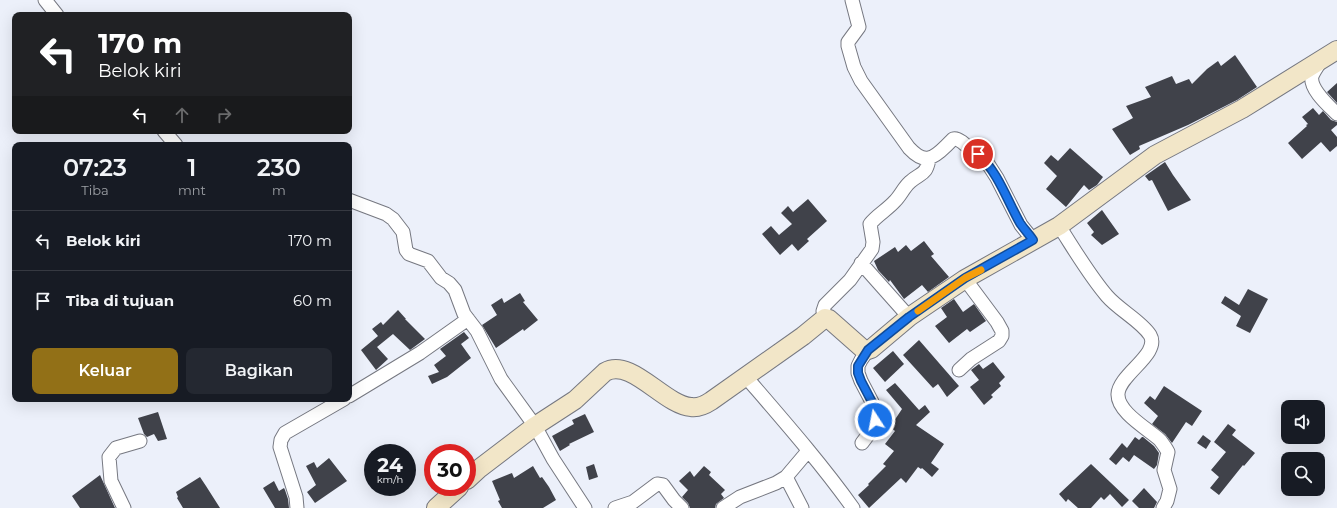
<!DOCTYPE html>
<html lang="id">
<head>
<meta charset="utf-8">
<style>
  :root { --surface:#171b24; --page:#242831; --text:#f1f3f6; --muted:#9ea1a6; --line:#363941; --accent:#927017 }
  body { margin:0; font-family:Montserrat,sans-serif; background:var(--page); color:var(--text); height:100vh; display:flex; flex-direction:column; font-size:15px; white-space:nowrap }
  * { box-sizing:border-box; margin:0 }
  p { font-size:13px; color:var(--muted) }
  .icon { flex:none; width:22px; height:22px; fill:none; stroke:currentColor; stroke-width:2; stroke-linecap:round; stroke-linejoin:round }
  .map { position:relative; flex:1; overflow:hidden }
  .drawer { position:absolute; left:12px; top:142px; width:340px; height:260px; display:flex; flex-direction:column; background:var(--surface); border-radius:8px; box-shadow:0 4px 16px #0002 }
  .drawer>* { flex:none }
  .top-card { position:absolute; left:12px; top:12px; width:340px; height:122px; border-radius:8px; box-shadow:0 4px 16px #0002; background:#202124; color:#fff; overflow:hidden }
  .fabs { position:absolute; left:1281px; top:400px; display:grid; gap:8px }
  .fabs a { display:grid; place-items:center; width:44px; height:44px; border-radius:8px; background:var(--surface); box-shadow:0 4px 16px #0002; font-size:20px }
  .speed { position:absolute; left:364px; top:444px; display:flex; gap:8px; font-size:20px; font-weight:700; text-align:center }
  .speed>* { display:grid; place-content:center; width:52px; height:52px; border-radius:50%; background:var(--surface); box-shadow:0 4px 16px #0002; line-height:1 }
  .speed small { font-size:10px; font-weight:400 }
  .speed .limit { border:6px solid #d22; background:#fff; color:#111 }
  .pin { position:absolute; display:grid; place-items:center; width:34px; height:34px; color:#fff; margin:-17px; border:2px solid #fff; border-radius:50%; box-shadow:0 1px 4px #0007 }
  .me { position:absolute; width:44px; margin:-22px; rotate:349deg; stroke-linejoin:round; filter:drop-shadow(0 0 3px #0008) }
  .turn { display:flex; align-items:center; gap:14px; height:84px; padding:0 20px; font-size:18px }
  .turn .icon { width:52px; height:52px; stroke-width:2.5 }
  .turn b { display:block; font-size:28px; line-height:34px }
  .lanes { display:flex; align-items:center; height:38px; padding:0 20px; background:#0003; justify-content:center; gap:20px; direction:ltr }
  .lanes .off { opacity:.35 }
  .eta { display:flex; justify-content:space-evenly; align-items:center; height:68px; text-align:center }
  .eta b { font-size:24px; font-weight:600; line-height:28px }
  .action { display:flex; gap:8px; margin-top:auto; padding:8px 20px }
  .action a { flex:1; height:46px; border-radius:8px; background:var(--accent); color:#fff; font-size:16px; font-weight:600; line-height:46px; text-align:center }
  .action a+a { background:var(--page); color:var(--text) }
  ul { padding:0; list-style:none }
  li { display:flex; align-items:center; gap:12px; height:60px; padding:0 20px; border-top:1px solid var(--line) }
  li div { flex:1 }
  li b { display:block; font-size:15px }
  li em { font-style:normal }
  .map>svg:first-child { display:block }
</style>
</head>
<body>
<div class="map">
<svg width="1337" height="508" viewBox="0 0 1337 508">
  <rect width="100%" height="100%" fill="#ecf0fa"/>
  <!-- building -->
  <path fill="#40424a" d="M1235,55l22,32 -20,13 -49,25 -49,21 1,3 -10,6 -18,-26 21,-11 -7,-12 25,-9 -6,-10 27,-11 4,8 13,-5 3,5 15,-15 11,-8 3,5z
    M1337,83v20l-10,-11z
    M1313,108l6,7 4,-4 8,9 6,2v3l-6,5 6,7v9l-7,6 -9,-10 -19,17 -14,-16 19,-17 -1,-1 2,-1 -6,-7z
    M1070,148l33,29 -6,8 -8,5 -5,-5 -18,22 -20,-18 11,-13 -13,-13 7,-8 7,6z
    M1165,162l8,13 18,25 -23,11 -16,-31 -3,1 -4,-5z
    M808,199l19,22 -20,18 2,2 -11,10 -6,-7 -12,11 -18,-21 9,-8 8,9 13,-11 -11,-11 7,-7 5,6z
    M1102,210l17,24 -17,11 -11,-10 3,-3 -7,-9z
    M924,241l10,13 -3,2 18,21 -21,15 -6,-7 -18,14 -14,-19 -1,2 -11,-12 -4,-9 21,-14 3,5 8,-7 5,6z
    M1248,289l20,10 -18,34 -14,-7 5,-10 -20,-13 4,-7 14,9z
    M520,293l5,8 -2,1 15,18 -14,11 -1,-2 -27,19 -14,-23 15,-10 -6,-10 11,-7 2,5z
    M954,299l9,13 11,-8 12,17 -16,11 -3,-3 -18,14 -14,-17 12,-9 -6,-9z
    M398,310l8,9h-1l20,20 -15,11 -17,-16 -16,13 11,12 -12,11 -15,-20 17,-14 -6,-7 9,-7 2,3z
    M464,332l5,6 -8,6 10,14 -24,19 -15,7 -4,-8 11,-4 -5,-7 12,-9 -6,-7z
    M919,340l40,46 -12,11 -9,-13 -5,4 -30,-33z
    M893,351l11,13 -19,18 -12,-14z
    M993,362l12,15 -6,6 2,3 -10,9 2,2 -9,8 -14,-18 9,-7 -8,-10 8,-6 4,5z
    M895,383l24,27 6,-5 5,7 -14,13 28,19 -13,19 8,6 -7,8 -10,-9 -1,1 -3,-2 -12,16 -5,-5 -32,30 -11,-13 11,-10 -1,-1 18,-18 -3,-2 11,-13 -9,-7 10,-13 -5,-4 12,-18 -16,-19z
    M1164,386l38,25 -10,15 -6,-4 -14,21 -7,-9 -13,-10 6,-8 -14,-13 6,-7 5,4z
    M158,412l9,27 -9,2 -4,-7 -7,3 -3,-3 -6,-16z
    M585,414l9,18 -25,12 1,1 -10,6 -8,-15 22,-12 -2,-4z
    M1228,424l8,6 -4,5 23,18 -11,13 -1,-1 -24,30 -9,-7 9,-11 -8,-7 15,-18 -12,-10z
    M1203,435l8,6 -5,8 -9,-6z
    M1135,437l4,3 3,-3h1l11,9 5,7 -2,12 -3,4 -20,-14 -5,7 -6,-5 -7,8 -7,-6 13,-16 5,5z
    M329,458l18,23 -32,22 -8,-11 9,-7 -10,-19 8,-4 3,6z
    M594,464l4,13 -9,3 -3,-13z
    M1091,464l38,36 -7,7 -12,-13 -6,6 -3,-3 -10,11h-13l-10,-9 -2,3 -7,-8z
    M533,466l7,12 2,-1 7,10 7,13 -13,8h-41l-4,-7 2,-1 -8,-19 20,-8 2,5z
    M704,466l7,6 -2,3 16,15 -4,4 3,4 -8,6 -1,4h-25l-2,-5 -6,-6 6,-7 -9,-9 11,-10 4,6z
    M100,475l15,33h-35l-8,-12z
    M200,477l6,9 14,22h-37l-6,-10 1,-1 -2,-5z
    M274,481l5,10 5,-3 1,2 3,9 1,9h-14l-12,-20z
    M1144,488l13,14 -3,6h-15l-7,-7z"/>
  <g fill="none" stroke-linecap="round" stroke-linejoin="round">
    <!-- street casing -->
    <g stroke="#767881" stroke-width="15">
      <path id="street" d="M45,0l12,15
        M852,0l7,27 -11,15v4l6,21 7,14 48,67c15,16 23,12 37,-2 2,-2 5,-5 7,-7 3,-1 6,1 9,3l26,22 9,14 24,47 12,15
        M1320,62c-2,4 -6,9 -8,14 -3,13 17,30 25,38
        M164,131l12,14
        M349,200l37,14 7,5 10,13 3,18 3,4 19,7 13,17 8,5 6,7 9,24 13,17 24,48 34,47 18,33 32,49
        M1059,226c15,23 30,49 48,70 12,14 34,25 43,39 11,19 -31,39 -32,59 -1,18 30,35 42,46 3,4 6,8 8,12l-4,18 6,19 -3,12 -4,7
        M861,263l48,54
        M825,318l-2,-7 2,-6 25,-25 22,-31 1,-7 -3,-18c7,-9 17,-14 25,-23 6,-6 9,-14 15,-19 11,-10 16,-6 19,-23
        M959,370l12,-11 28,-18 3,-5v-5l-5,-9 -32,-43
        M746,377c37,43 74,85 107,131
        M349,396l71,-43 48,-34
        M862,443l12,-16 1,-8 -3,-17 -11,-21 -3,-8v-7l3,-6 7,-10
        M786,477l16,31
        M124,508l-13,-27 -2,-24 7,-9 24,-7
        M297,508l-1,-11 -16,-50 1,-7 4,-7 59,-34
        M615,508l18,-6 24,-18 6,1 11,15 8,8
        M723,508l17,-11 36,-14 10,-6 22,-26"/>
    </g>
    <!-- secondary casing -->
    <g stroke="#767881" stroke-width="20">
      <path id="secondary" d="M467,480l13,-12 55,-42 40,-26 30,-28c26,-15 59,33 86,35 7,1 14,-2 20,-6l92,-65 22,-18 4,1 34,30 5,1 3,-1 38,-32 56,-38 94,-53 96,-71 87,-46 95,-59
        M436,508l23,-21"/>
    </g>
    <!-- street -->
    <use href="#street" stroke="#fff" stroke-width="13"/>
    <!-- secondary -->
    <use href="#secondary" stroke="#f2e6c8" stroke-width="18"/>
  </g>
  <g fill="none" stroke-linecap="round" stroke-linejoin="round">
    <!-- route casing -->
    <g stroke="#114b97" stroke-width="10">
      <path id="route" d="M875,420l-3,-18 -11,-21 -3,-8v-7l10,-16 41,-33 56,-39 68,-38c-4,-6 -9,-11 -13,-17 -13,-23 -22,-51 -42,-69"/>
    </g>
    <!-- route -->
    <use href="#route" stroke="#1a73e8" stroke-width="7"/>
    <!-- slow -->
    <path stroke="#f59e0b" stroke-width="7" d="M918,311l47,-33 16,-8"/>
  </g>
</svg>
<div class="fabs">
<a><svg class="icon" aria-label="sound" viewBox="0 0 24 24"><path d="M4 9h4l5-4v14l-5-4H4zM17 9q2 3 0 6"/></svg></a>
<a><svg class="icon" aria-label="search" viewBox="0 0 24 24"><circle cx="10" cy="10" r="6"/><path d="M15 15l6 6"/></svg></a>
</div>
<div class="speed"><div>24<small>km/h</small></div><div class="limit">30</div></div>
<div class="pin" style="left:978px;top:154px;background:#d93025"><svg class="icon" aria-label="arrive" viewBox="0 0 24 24"><path d="M6 21V4h12l-3 4 3 4H6"/></svg></div>
<svg class="me" style="left:875px;top:420px" viewBox="-20 -20 40 40"><circle r="17" fill="#1a73e8" stroke="#fff" stroke-width="3"/><path d="M0-11L8 9 0 5-8 9z" fill="#fff"/></svg>
<div class="top-card">
<div class="turn"><svg class="icon" aria-label="left" viewBox="0 0 24 24"><path d="M17 20v-9H6M10 6l-5 5 5 5"/></svg><div><b>170 m</b>Belok kiri</div></div>
<div class="lanes"><svg class="icon" aria-label="left" viewBox="0 0 24 24"><path d="M17 20v-9H6M10 6l-5 5 5 5"/></svg><svg class="icon off" aria-label="ahead" viewBox="0 0 24 24"><path d="M12 20V5M6 11l6-6 6 6"/></svg><svg class="icon off" aria-label="right" viewBox="0 0 24 24"><path d="M7 20v-9h11M14 6l5 5-5 5"/></svg></div>
</div>
<section class="drawer">
<div class="eta">
<div><b>07:23</b><p>Tiba</p></div>
<div><b>1</b><p>mnt</p></div>
<div><b>230</b><p>m</p></div>
</div>
<ul>
<li><svg class="icon" aria-label="left" viewBox="0 0 24 24"><path d="M17 20v-9H6M10 6l-5 5 5 5"/></svg><div><b>Belok kiri</b></div><em>170 m</em></li>
<li><svg class="icon" aria-label="arrive" viewBox="0 0 24 24"><path d="M6 21V4h12l-3 4 3 4H6"/></svg><div><b>Tiba di tujuan</b></div><em>60 m</em></li>
</ul>
<div class="action"><a>Keluar</a><a>Bagikan</a></div>
</section>
</div>
</body>
</html>
